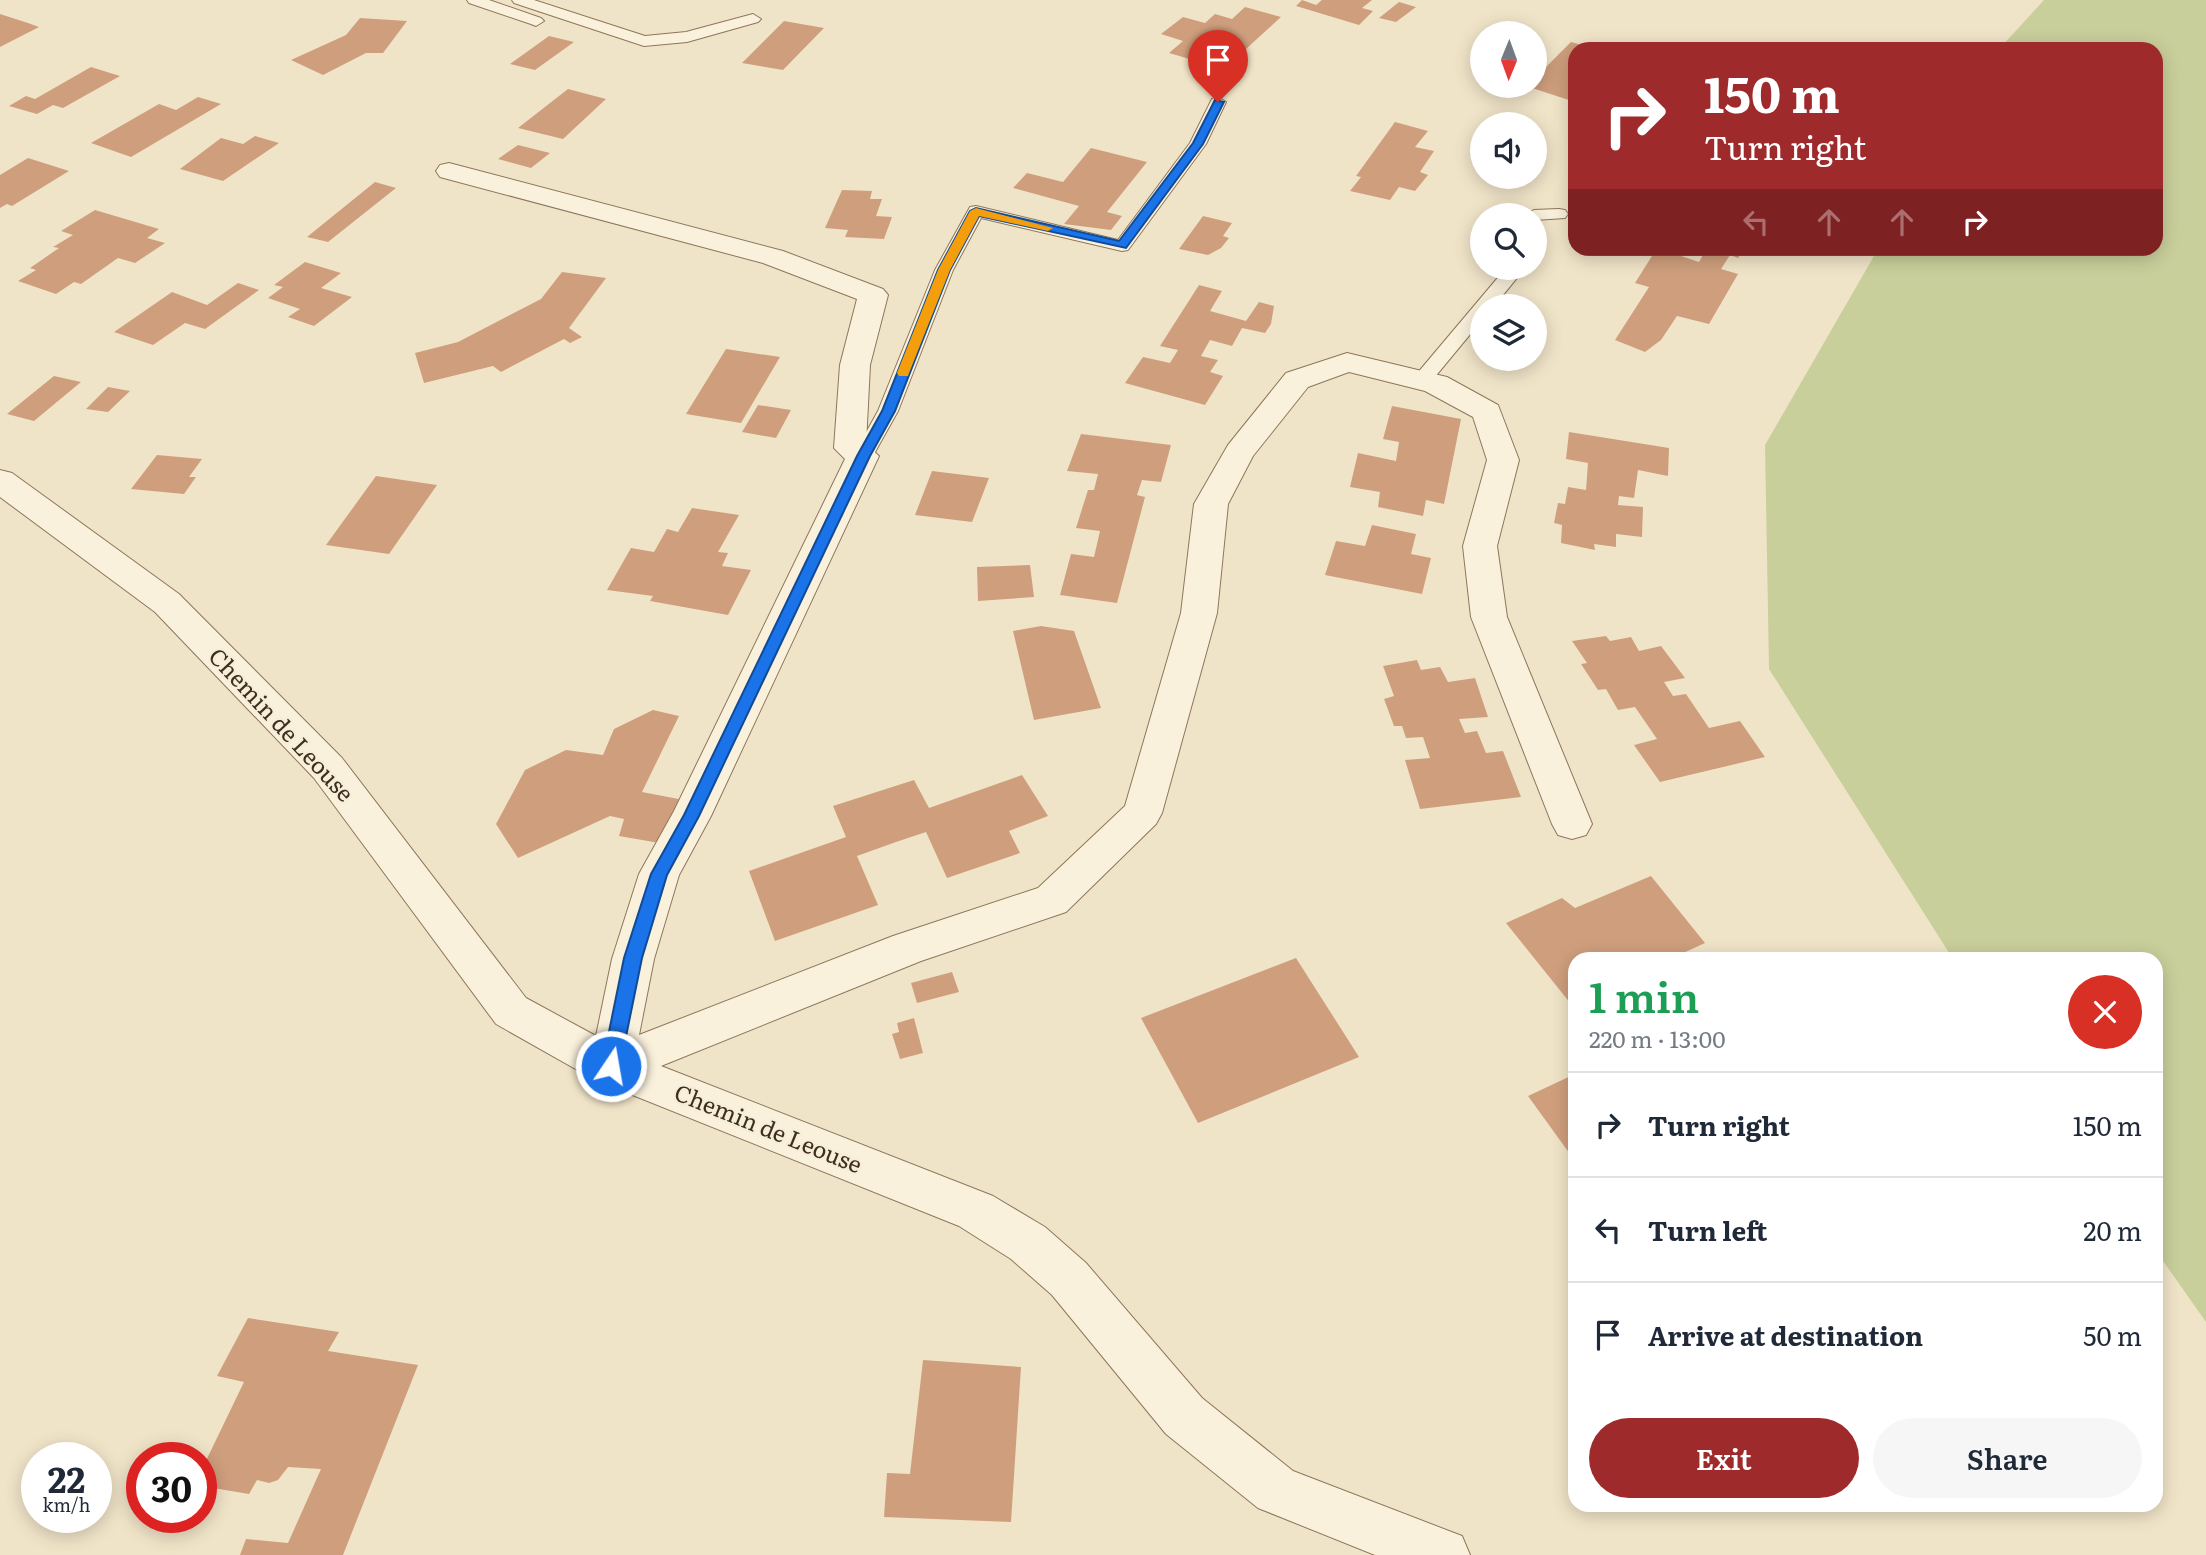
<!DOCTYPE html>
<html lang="en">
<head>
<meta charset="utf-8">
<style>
  :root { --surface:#fff; --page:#f6f6f7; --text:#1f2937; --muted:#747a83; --line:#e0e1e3; --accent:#9e2a2b }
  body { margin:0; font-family:Literata,serif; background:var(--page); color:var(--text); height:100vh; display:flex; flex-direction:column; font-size:26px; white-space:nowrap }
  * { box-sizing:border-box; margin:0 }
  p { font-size:23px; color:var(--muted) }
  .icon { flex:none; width:38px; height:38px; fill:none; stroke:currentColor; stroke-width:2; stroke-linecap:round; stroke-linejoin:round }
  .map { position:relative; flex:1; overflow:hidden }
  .panel { position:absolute; left:1568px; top:952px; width:595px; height:560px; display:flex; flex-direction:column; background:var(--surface); border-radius:21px; box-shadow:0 4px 18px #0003 }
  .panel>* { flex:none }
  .guide { position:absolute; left:1568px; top:42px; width:595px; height:214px; border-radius:21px; box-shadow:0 4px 18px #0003; background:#9e2a2b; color:#fff; overflow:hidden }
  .needle { width:46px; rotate:181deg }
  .tools { position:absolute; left:1470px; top:21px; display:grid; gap:14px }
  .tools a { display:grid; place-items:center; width:77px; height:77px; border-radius:50%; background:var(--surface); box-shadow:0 4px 18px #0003; font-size:35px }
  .speed { position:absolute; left:21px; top:1442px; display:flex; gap:14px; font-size:35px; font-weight:700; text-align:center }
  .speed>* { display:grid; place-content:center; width:91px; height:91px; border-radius:50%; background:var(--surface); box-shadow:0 4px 18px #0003; line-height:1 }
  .speed small { font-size:18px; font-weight:400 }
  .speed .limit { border:10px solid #d22; background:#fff; color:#111 }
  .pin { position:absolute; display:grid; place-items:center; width:60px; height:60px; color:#fff; margin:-72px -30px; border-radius:50% 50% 50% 0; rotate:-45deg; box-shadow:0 0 7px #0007 }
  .pin .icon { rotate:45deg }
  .me { position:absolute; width:77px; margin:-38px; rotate:12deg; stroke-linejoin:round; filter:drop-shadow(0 0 5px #0008) }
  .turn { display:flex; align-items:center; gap:24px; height:147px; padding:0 21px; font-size:32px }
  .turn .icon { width:91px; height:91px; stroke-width:2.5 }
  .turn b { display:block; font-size:49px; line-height:60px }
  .lanes { display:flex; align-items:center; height:66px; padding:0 21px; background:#0003; justify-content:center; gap:35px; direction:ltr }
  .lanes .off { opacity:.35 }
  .round { display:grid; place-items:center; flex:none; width:74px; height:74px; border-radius:37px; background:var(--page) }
  .head { display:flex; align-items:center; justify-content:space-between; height:119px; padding:0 21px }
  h1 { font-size:42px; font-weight:600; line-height:52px; color:#1e9e55 }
  .primary-button { display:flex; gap:14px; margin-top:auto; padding:14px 21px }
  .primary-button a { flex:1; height:80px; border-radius:42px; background:var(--accent); color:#fff; font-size:28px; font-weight:600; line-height:80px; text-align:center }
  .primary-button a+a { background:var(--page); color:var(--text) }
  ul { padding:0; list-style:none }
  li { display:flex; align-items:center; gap:21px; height:105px; padding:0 21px; border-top:2px solid var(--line) }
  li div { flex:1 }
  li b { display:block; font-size:26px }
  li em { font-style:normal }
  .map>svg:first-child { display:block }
</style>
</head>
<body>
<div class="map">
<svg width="2206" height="1555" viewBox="0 0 2206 1555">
  <rect width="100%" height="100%" fill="#f0e4c8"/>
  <!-- green -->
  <path fill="#c9cf9b" d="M2044,0h162v1322l-50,-71v-292h-203l-184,-290 -4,-224 113,-196 278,-1v-199h-157z"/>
  <!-- building -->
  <path fill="#cf9f7d" d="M1302,0l14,5 6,-5h50l-10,8 11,3 -14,14 -63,-19z
    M1399,2l17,5 -20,15 -17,-4z
    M1245,7l36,10 -57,52 -55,-16 14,-12 -22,-7 22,-17 22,6 10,-9 17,5z
    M0,14l28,9 11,4 -39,20z
    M360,18l47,3 -24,32h-17l-43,22 -32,-15 55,-25z
    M784,21l40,7 -41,42 -41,-7z
    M549,36l25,6 -39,28 -25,-6z
    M1571,42l22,6 -18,1v53l-49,-16h9v-8z
    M91,67l29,9 -57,32 -10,-3 -16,9 -28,-8 17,-10 9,3z
    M568,89l38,10 -43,40 -45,-11z
    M198,97l23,7 -90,53 -40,-14 68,-39 17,6z
    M1395,122l33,9 -13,16 19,4 -14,21 8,3 -13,16 -16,-4 -9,13 -40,-9 11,-14 -5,-1z
    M255,136l24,7 -56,38 -43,-12 41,-31 22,6z
    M518,145l32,8 -19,15 -33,-9z
    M1091,148l56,14 -40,50 15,4 -11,14 -47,-6 15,-18 -66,-18 14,-15 36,9z
    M28,158l41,13 -57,35 -5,-2 -7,4v-33z
    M375,182l21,6 -68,54 -21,-5z
    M842,190l30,1 -2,8h12l-6,17 16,1 -8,22 -39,-2 3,-7 -23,-2z
    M95,210l64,19 -12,9 18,5 -30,20 -17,-5 -37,26 -7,-2 -18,12 -38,-13 18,-11 -6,-2 29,-20 -6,-1 20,-12 -12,-4z
    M1203,216l29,7 -9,13 6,2 -8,10 -13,7 -29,-6z
    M1657,248h29l-5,8 18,6 8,-14h37l-6,10 -8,-3 -9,14 17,5 -29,50 -32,-8 -16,24 -16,12 -30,-12 34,-53 -14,-4z
    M305,262l36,11 -20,15 31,9 -38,29 -26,-9 12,-8 -32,-11 15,-11 -9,-2z
    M562,272l44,6 -37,50 13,9 -12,6 -6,-4 -63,33 -8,-6 -69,17 -9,-30 43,-11 83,-43z
    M238,283l21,7 -54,39 -20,-6 -32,22 -39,-13 58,-40 35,13z
    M1199,285l23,6 -12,20 36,10 13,-19 15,4 -3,18 -6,9 -23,-5 -10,18 -22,-6 -9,16 17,4 -8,12 13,4 -18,29 -80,-22 18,-26 27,6 8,-13 -18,-4z
    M726,349l54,8 -39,66 -55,-9z
    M54,376l27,6 -47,39 -27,-7z
    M108,387l22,4 -22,21 -22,-3z
    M758,405l33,5 -15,28 -34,-6z
    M1392,406l69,13 -17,85 -18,-4 -3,16 -45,-9 2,-15 -30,-5 8,-34 38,8 3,-19 -16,-3z
    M1569,432l100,16 -1,28 -30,-6 -4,28 -15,-2 -1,9 25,2 -1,30 -26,-3v13l-22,-3 1,6 -34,-7 1,-18 -8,-2 4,-20 7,1 3,-17 18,3 2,-27 -22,-4z
    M1081,434l90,11 -10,37 -19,-2 -5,15 8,2 -28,106 -57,-8 11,-41 23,3 6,-26 -24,-3 12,-38h6l4,-16 -31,-3z
    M157,455l45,4 -13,18h7l-12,17 -53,-5z
    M932,471l57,7 -17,44 -57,-7z
    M376,476l61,9 -48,69 -63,-9z
    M692,508l47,7 -21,37 10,1 -6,13 29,4 -23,45 -78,-14 3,-5 -46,-6 24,-42 23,4 13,-23 11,3z
    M1372,525l44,9 -5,20 20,4 -9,36 -97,-19 11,-34 29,5z
    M1030,565l4,32 -56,4 -1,-34z
    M1041,626l33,5 27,77 -67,12 -21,-89z
    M1606,636l4,5 21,-4 8,14 22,-5 24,32 -21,4 9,14 13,-2 23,34 31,-7 25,36 -105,25 -26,-37 23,-6 -22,-32 -17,3 -12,-21 -8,1 -17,-26 6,-1 -15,-22z
    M1417,660l4,10 19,-3 8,15 27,-4 13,39 -29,2 6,14 12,-2 9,22 17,-2 18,46 -101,12 -15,-49 25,-2 -7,-21 -17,1 -4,-12h-8l-10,-27 10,-3 -11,-30z
    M653,710l26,6 -37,76 47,9 -24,43 -46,-8 5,-17 -14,-3 -92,42 -22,-34 29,-54 41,-20 37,5 11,-26z
    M1022,775l26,41 -39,15 11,22 -73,25 -21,-46 -30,10 -39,14 21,49 -103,36 -26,-70 97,-34 -13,-31 81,-26 15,28z
    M1651,876l54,67 -35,16h-95v43l-4,2 -65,-81 56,-25 13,10z
    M1296,958l63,99 -161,66 -57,-105z
    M952,972l7,20 -42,11 -6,-20z
    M914,1018l9,35 -23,6 -8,-25 7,-2 -2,-9z
    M1575,1074v87l-47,-65z
    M248,1318l91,14 -11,19 90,14 -75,190h-103l6,-16 42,4 33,-74 -33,-2 -10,13 -9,3 -12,-3 -8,14 -48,-8v-15l43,-89 -27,-6z
    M923,1360l98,7 -10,155 -127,-5 3,-44 23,1z"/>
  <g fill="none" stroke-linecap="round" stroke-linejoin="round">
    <!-- service casing -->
    <g stroke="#8d765c" stroke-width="2">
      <path id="service" d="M467,0h22l52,18 3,3 -8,5 -5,-2 -62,-21z
        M512,0h22l111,36 41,-4 67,-18 8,5 -3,3 -71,20 -43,4 -130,-43z
        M1218,97l8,5 -20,42 -78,106 -6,1 -141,-33 -28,52 -55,141 -28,50h-14l-3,-5 25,-45 57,-141 35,-63 6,-1 142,34 72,-97 22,-44z
        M1559,209l6,1 3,4 -3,4 -30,2v-5h-10l9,-5z
        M1535,236l6,1 3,8 -9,5z
        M1506,268h19l-31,38h-12v14l-53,64h-14l-3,-4 3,-4z"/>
    </g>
    <!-- minor casing -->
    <g stroke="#8d765c" stroke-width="2">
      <path id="minor" d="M449,163l334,88 100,38 5,6 -18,70 -4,79 13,12 -168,360 -32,59 -25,84 -15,76 254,-99 145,-48 87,-82 56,-193 13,-109 34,-59 58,-72 61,-20 100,24 51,28 21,55 -22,86 10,71 85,207 -6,11 -14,4 -14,-4 -6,-11 -81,-207 -8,-71 24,-86 -14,-43 -48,-26 -76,-19 -41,15 -55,69 -25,48 -11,109 -55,200 -6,11 -90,88 -145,49 -260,105 332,130 52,31 41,36 116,135 91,73 169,65 8,19h-95l-117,-47 -92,-74 -114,-139 -41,-36 -52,-33 -364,-146 -99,-56 -182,-246 -159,-166 -155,-115v-27l12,3 167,121 163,164 184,240 70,38 16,-77 27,-85 35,-63 171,-352 -11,-11 6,-83 17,-66 -94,-36 -323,-86 -4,-6 4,-6z"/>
    </g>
    <!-- service -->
    <use href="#service" fill="#faf1dc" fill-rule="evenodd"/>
    <!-- minor -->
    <use href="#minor" fill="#faf1dc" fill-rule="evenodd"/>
  </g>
  <!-- route -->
  <path fill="#1a73e8" stroke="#114b97" stroke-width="2" d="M1215,100l9,2 -21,42 -77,104 -147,-32 -29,54 -55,141 -25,45 -171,360 -32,59 -25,83 -22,108 -2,6 -7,2 -6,-2 -3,-6 22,-108 27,-84 33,-59 173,-359 25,-45 56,-141 32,-59 6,-3 143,33 74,-98z"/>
  <!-- slow -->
  <path fill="#f59e0b" d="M976,208l77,20 -5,3 -69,-15 -29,54 -41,103 -1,3h-9l-2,-3 41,-103 32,-59z"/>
  <g text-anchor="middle" stroke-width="5" stroke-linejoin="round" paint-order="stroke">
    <!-- street labels -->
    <g font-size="23" fill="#3d2e20" stroke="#f7eed8">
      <text transform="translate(281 725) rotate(47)" y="8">Chemin de Leouse</text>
      <text transform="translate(768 1129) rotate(22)" y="8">Chemin de Leouse</text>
    </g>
  </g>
</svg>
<div class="tools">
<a><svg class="needle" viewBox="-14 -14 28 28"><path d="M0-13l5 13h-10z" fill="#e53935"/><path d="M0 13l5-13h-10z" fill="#747a83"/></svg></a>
<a><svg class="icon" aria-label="sound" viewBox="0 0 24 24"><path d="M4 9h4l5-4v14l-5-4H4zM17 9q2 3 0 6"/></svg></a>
<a><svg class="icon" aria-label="search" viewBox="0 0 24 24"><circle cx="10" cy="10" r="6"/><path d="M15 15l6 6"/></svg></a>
<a><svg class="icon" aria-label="layers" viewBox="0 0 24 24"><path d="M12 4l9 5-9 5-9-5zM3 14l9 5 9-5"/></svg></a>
</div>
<div class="speed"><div>22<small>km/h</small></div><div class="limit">30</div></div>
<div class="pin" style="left:1218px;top:102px;background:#d93025"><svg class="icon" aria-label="arrive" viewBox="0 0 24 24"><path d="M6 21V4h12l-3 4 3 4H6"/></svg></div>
<svg class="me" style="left:611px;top:1066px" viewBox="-20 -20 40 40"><circle r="17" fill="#1a73e8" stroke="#fff" stroke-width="3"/><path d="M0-11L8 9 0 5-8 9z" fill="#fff"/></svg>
<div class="guide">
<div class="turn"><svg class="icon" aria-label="right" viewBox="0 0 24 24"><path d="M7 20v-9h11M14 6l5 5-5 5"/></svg><div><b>150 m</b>Turn right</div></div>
<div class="lanes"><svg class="icon off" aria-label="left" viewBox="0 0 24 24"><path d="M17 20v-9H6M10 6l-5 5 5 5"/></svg><svg class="icon off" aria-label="ahead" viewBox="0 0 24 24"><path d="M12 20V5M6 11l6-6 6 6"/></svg><svg class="icon off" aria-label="ahead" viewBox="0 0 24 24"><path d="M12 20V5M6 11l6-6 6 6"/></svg><svg class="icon" aria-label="right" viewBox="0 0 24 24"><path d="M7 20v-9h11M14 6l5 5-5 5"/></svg></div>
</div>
<section class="panel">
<div class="head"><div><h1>1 min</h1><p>220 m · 13:00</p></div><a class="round" style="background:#d93025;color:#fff"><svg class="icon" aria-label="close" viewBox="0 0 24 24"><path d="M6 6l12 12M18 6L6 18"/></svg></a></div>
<ul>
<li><svg class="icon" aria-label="right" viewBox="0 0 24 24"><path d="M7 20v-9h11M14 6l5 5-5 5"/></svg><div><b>Turn right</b></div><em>150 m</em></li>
<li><svg class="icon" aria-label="left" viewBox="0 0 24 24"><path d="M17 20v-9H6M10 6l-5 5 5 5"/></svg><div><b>Turn left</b></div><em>20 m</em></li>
<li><svg class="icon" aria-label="arrive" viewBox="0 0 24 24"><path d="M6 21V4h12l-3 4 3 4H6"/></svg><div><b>Arrive at destination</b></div><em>50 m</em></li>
</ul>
<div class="primary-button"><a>Exit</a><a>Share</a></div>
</section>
</div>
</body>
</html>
